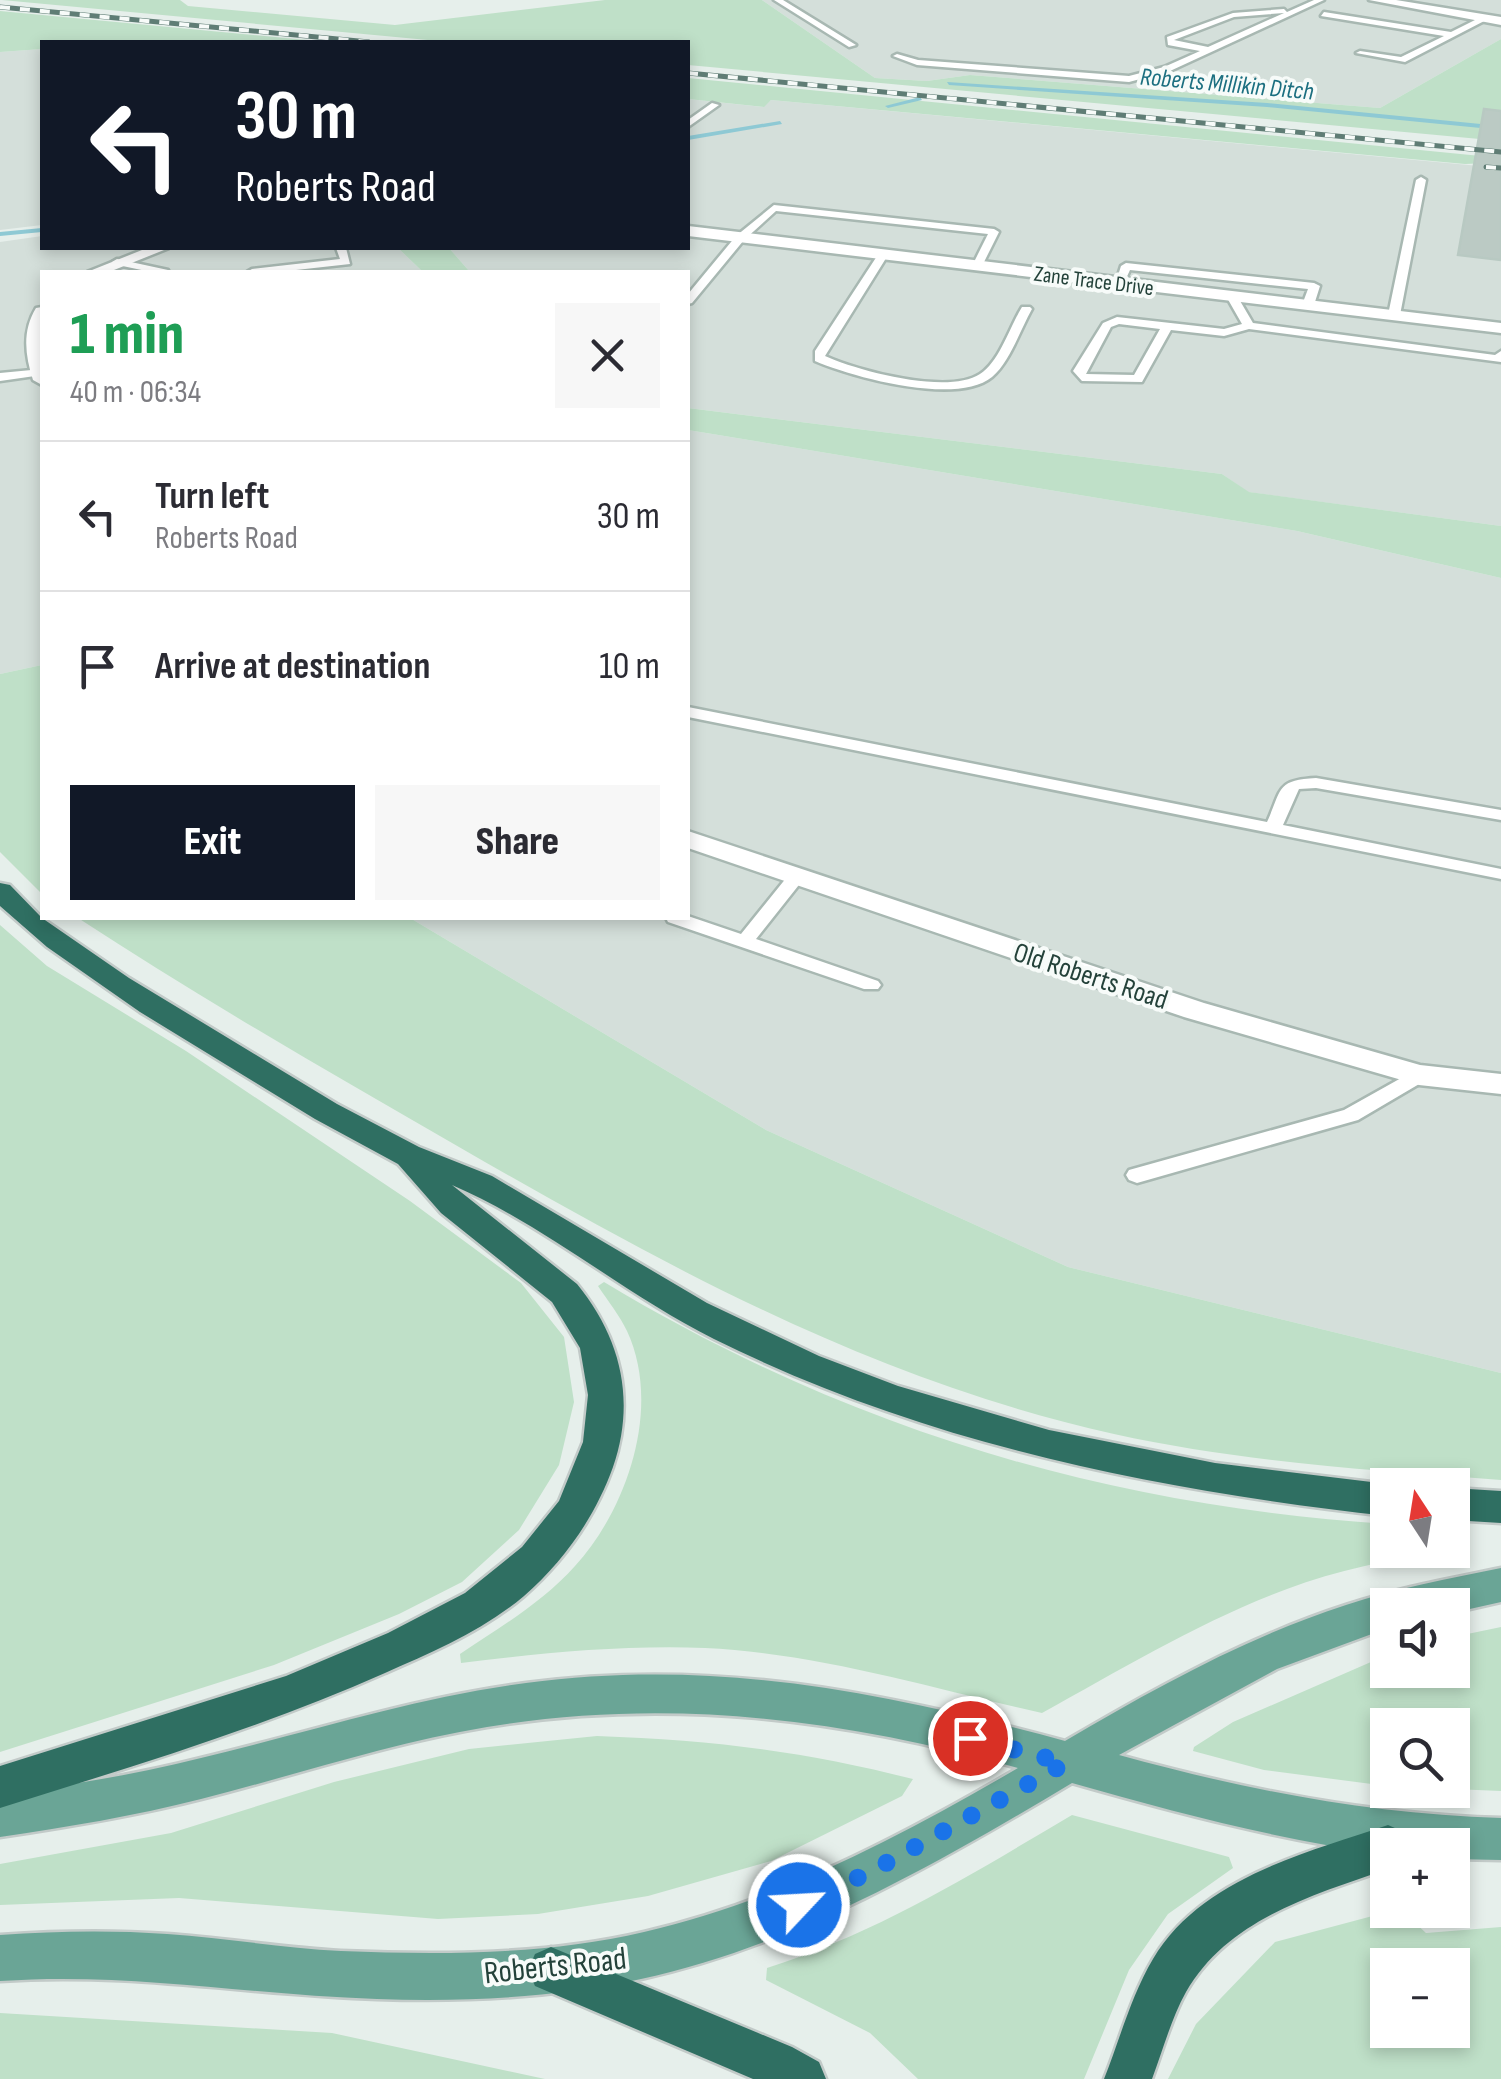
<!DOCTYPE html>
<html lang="en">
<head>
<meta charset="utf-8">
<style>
  :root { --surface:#fff; --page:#f7f7f7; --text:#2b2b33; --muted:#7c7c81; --line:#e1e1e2; --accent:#111827 }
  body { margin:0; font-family:"Sofia Sans Condensed",sans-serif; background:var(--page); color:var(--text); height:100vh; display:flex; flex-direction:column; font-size:38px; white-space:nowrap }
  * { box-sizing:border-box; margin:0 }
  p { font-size:32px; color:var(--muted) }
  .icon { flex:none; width:55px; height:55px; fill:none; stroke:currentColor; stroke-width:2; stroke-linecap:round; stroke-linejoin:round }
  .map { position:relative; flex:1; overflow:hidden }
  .sheet { position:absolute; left:40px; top:270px; width:650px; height:650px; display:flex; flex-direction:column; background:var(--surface); border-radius:0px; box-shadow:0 5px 15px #0003 }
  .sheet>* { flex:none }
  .banner { position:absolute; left:40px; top:40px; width:650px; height:210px; border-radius:0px; box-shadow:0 5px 15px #0003; background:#111827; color:#fff; overflow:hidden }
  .needle { width:65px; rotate:348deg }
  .fabs { position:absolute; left:1370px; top:1468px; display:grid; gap:20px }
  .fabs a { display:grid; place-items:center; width:100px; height:100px; border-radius:0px; background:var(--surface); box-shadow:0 5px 15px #0003; font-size:50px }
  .pin { position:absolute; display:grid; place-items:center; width:85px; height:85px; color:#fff; margin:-42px; border:5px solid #fff; border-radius:50%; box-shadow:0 2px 10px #0007 }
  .me { position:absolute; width:110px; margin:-55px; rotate:65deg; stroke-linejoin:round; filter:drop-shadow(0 0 8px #0008) }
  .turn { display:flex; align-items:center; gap:35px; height:210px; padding:0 30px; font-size:45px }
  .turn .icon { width:130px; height:130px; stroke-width:2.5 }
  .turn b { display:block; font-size:70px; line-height:85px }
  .round { display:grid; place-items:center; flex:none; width:105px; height:105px; border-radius:0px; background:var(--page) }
  .overview { display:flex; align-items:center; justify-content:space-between; height:170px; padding:0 30px }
  h1 { font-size:60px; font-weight:800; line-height:75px; color:#1e9e55 }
  .action { display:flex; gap:20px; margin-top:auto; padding:20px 30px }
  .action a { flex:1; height:115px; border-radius:0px; background:var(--accent); color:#fff; font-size:40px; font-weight:800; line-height:115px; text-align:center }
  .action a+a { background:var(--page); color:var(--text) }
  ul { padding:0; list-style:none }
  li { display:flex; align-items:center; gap:30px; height:150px; padding:0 30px; border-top:2px solid var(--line) }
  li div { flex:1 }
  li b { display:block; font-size:38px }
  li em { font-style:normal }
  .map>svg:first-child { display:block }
</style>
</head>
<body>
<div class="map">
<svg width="1501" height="2079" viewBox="0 0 1501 2079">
  <rect width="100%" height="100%" fill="#e6efeb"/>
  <!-- built -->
  <path fill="#d4dfda" d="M762,0h739v39l-121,69 -410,-33 -43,6 -52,-3z
    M42,49v176l-42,5v-178z
    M688,99l75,8 8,-7 730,68v358l-253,-34 -26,-18 -534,-66v-136h-218l-21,-24h239z
    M42,236v12h356l25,24h-381v393l-42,9v-432z
    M688,430l609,101 204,47v795l-433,-106 -302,-137 -356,-212h278z"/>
  <!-- green -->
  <path fill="#bfe0c8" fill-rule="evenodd" d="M2,0h178l8,6 207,19 210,-25h157l113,78 52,3 43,-6 410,33 121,-69v102l-813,-76v-23h-239z
    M0,11l328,31h-286v7l-42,3z
    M688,78l813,80 -12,5 -24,1 -694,-64 -7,7 -76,-8z
    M398,248h51l21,24h-47z
    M688,408l534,66 27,18 252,34v52l-204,-47 -609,-101z
    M42,665v229l-42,-42v-178z
    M78,918h332l356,212 302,137 433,106v107c-130,-10 -260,-18 -387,-46 -239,-53 -445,-166 -655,-287 -129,-74 -257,-148 -381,-229z
    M0,925l47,41 139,85 224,150 111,82 43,54 10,65 -15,63 -40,65 -57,52 -63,32 -125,51 -274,87z
    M604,1282c242,146 502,224 783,242l1,26h54c-52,10 -105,20 -155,39 -86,32 -165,80 -245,124 -111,-25 -224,-60 -337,-65 -83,-3 -162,5 -244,15l-1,-9c39,-26 83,-52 115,-88 53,-58 87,-160 52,-235 -7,-15 -19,-30 -29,-45z
    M1501,1627v164l-48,-2 -1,-64h-64l-1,61 -123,-16 -71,-19 1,-4 39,-25 154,-67 1,15h64l1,-33z
    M597,1736c115,4 205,15 316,43l-11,17 -131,65 -123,35 -110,18 -100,5 -259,-21 -179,7v-41l171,-31 163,-51 135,-33z
    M1072,1815l157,42 4,11 -65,46 -39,56 -45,109h-166l-48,-46 -104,-53 1,-12c114,-37 203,-93 305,-153z
    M1395,1910h6l25,23 75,-6v152h-333l28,-55 79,-82zM1388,1965h64v65h-64z
    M0,2013l332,20 213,46h-545z"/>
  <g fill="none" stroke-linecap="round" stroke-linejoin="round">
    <!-- stream -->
    <path fill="#8ec9d4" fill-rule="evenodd" d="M947,82l320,21 234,23v4l-234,-23 -318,-22z
      M920,97l2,3 -34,8 -3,-2z
      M780,121l2,3 -94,16v-4z
      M42,228v4l-42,4v-4z"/>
  </g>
  <!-- building -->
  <path fill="#bbcac4" stroke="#b8c9c2" stroke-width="2.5" d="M1484,109l17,2v149l-43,-5z"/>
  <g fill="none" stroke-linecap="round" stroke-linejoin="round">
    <!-- service casing -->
    <g stroke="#a8b8b2" stroke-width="5">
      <path id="service" d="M774,0h9l73,45 -7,2z
        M1314,0h10l-154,71 -41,11 -212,-17 -24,-9 4,-2 21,6 211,16 35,-9 36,-16 -32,-6 -1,-8 66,-24 51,-4 3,3zM1284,13l-76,34 -34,-7 60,-23z
        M1324,12l127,20 32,-16 7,2 -85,44 -49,-9 4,-2 41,6 43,-21 -123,-20z
        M712,103l7,2 -31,22v-7z
        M1421,177l5,3 -26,135 -6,3 -6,-3 28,-135z
        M774,205l220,24 5,3 -17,34 -5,3 -5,-3 16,-32 -212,-23 -32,29 -52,63 -4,1v-10l48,-58z
        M336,248h10l4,16 -72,8h-31l5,-3 88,-10z
        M879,253l9,2 -63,101c33,15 123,39 155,18 20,-13 30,-48 42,-67h8l2,2c-12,21 -22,53 -40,68 -35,29 -140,0 -177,-16v-10z
        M117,259l51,11 1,2h-18l-38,-8 -1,-2z
        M1126,263l188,20 6,3 -6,19 -6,3 -6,-3 6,-16 -178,-19 -7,15h-8l6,-19z
        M1232,293l4,1 17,29 242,32 6,-4v11l-252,-33 -25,7 -53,-6 -29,52 -60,-1 -9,-10 30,-48 14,-6 107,12 18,-5 -16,-28zM1119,324l41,5 -26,46 -48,-1 25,-47z
        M42,369v6l-42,6v-8z
        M688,707l579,115c15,-33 9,-42 49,-44l185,32v10l-185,-32 -17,1 -16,36 218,44v10l-813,-162z
        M797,871l9,5 -50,63 122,42 3,4 -3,4h-14l-196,-67 -2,-4 22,-2 53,18 50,-62z
        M1419,1068l7,2 3,5 -3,5 -68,40 -221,63 -8,-3 -3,-5 3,-5 215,-60z"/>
    </g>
    <!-- minor casing -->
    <g stroke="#a8b8b2" stroke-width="5">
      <path id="minor" d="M1369,0h27l105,17v8z
        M688,226l813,97v10l-813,-97z
        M147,248h22l-60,24h-22z
        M42,307v78l-9,-5c-8,-25 -11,-49 3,-72z
        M688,831l516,172 216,62 81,9v20l-82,-9 -235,-68 -496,-169z"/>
    </g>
    <!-- primary casing -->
    <g stroke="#c2cac8" stroke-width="5">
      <path id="primary" d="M1501,1568v34l-49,11v-8h-64v23l-111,41 -158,86c127,35 250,59 382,63v42l-49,-1v-14h-64v10c-108,-15 -211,-42 -316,-72 -135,81 -276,162 -431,196 -87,19 -176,23 -264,20 -129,-4 -245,-27 -377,-18v-46c56,-4 111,-5 167,-1 58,4 116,14 174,17 101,4 205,4 303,-19 134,-31 256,-95 374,-164 -175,-49 -349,-71 -531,-41 -97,16 -191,48 -286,72 -66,17 -134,28 -201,38v-42c68,-10 135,-20 201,-37 109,-26 215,-61 325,-75 189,-25 358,9 539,58 90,-53 182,-104 281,-136 51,-17 102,-26 155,-37z"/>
    </g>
    <!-- motorway casing -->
    <g stroke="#c2cac8" stroke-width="5">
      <path id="motorway" d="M0,883l10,2 32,33 87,60 208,126 82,43 73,29 215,127 112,53 79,30 151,44 166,33 173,21v32c-234,-26 -462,-72 -674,-177 -90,-45 -169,-114 -262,-154l125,99c44,54 59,116 36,183 -18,50 -49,94 -89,129 -40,34 -91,56 -139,77 -124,55 -255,94 -385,135v-42l286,-90 102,-43 77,-40 57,-46 37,-46 24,-59 5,-47 -8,-47 -28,-46 -111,-89 -43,-49 -83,-45 -175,-107 -93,-65 -47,-41z
        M1452,1488l49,3v32l-49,-3z
        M1388,1825l16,7 5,13h-21v24c-75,26 -160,50 -202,123 -15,27 -23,58 -34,87h-48c16,-40 27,-83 49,-120 48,-81 153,-106 235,-134z
        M551,1947l241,100 27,15 7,17h-73l-218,-93 -7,-16 7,-16z"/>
    </g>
    <!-- service -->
    <use href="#service" fill="#fff" fill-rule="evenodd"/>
    <!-- minor -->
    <use href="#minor" fill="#fff" fill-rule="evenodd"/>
    <!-- primary -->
    <use href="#primary" fill="#6aa596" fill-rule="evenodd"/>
    <!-- motorway -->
    <use href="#motorway" fill="#2f6f62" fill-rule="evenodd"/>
    <!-- rail casing -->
    <g stroke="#5f7d75" stroke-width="5">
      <path id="rail" d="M0,7l369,35
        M688,73l813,79
        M1486,167l15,1"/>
    </g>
    <!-- rail -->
    <use href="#rail" stroke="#f7fbf9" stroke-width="4" stroke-dasharray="10" stroke-linecap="butt"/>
  </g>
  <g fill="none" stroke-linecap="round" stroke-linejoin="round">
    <!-- route -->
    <path stroke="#1a73e8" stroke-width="18" stroke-dasharray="0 32.4" d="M799,1905l71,-33 196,-109 -96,-25"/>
  </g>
  <g text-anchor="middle" stroke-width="8" stroke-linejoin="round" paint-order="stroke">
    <!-- far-street labels -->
    <g font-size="22" fill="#24423a" stroke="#f7fbf9">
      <text transform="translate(1094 280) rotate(7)" y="8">Zane Trace Drive</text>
    </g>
    <!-- far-water labels -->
    <g font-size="25" font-style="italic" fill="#1c6f80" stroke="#f7fbf9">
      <text transform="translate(1227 83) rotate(5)" y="9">Roberts Millikin Ditch</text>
    </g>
    <!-- street labels -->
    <g font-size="28" fill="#24423a" stroke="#f7fbf9">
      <text transform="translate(1091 975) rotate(18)" y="10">Old Roberts Road</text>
    </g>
    <!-- near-street labels -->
    <g font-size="32" fill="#24423a" stroke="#f7fbf9">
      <text transform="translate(555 1965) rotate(-6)" y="11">Roberts Road</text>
    </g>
  </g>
</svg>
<div class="fabs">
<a><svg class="needle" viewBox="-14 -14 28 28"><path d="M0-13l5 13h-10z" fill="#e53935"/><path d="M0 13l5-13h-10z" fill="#7c7c81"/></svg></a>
<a><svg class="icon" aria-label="sound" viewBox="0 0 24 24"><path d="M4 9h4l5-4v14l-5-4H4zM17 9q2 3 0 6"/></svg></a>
<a><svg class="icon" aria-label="search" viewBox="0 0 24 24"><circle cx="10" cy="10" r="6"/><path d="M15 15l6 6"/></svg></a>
<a>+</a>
<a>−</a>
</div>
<div class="pin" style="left:970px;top:1738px;background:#d93025"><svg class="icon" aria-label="arrive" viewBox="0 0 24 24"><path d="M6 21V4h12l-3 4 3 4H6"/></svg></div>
<svg class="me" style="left:799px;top:1905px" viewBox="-20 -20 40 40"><circle r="17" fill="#1a73e8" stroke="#fff" stroke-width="3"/><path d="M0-11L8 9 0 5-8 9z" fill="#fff"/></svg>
<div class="banner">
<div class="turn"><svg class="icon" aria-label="left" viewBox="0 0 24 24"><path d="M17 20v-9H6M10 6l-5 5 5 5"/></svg><div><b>30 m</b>Roberts Road</div></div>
</div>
<section class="sheet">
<div class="overview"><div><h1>1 min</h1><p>40 m · 06:34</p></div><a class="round"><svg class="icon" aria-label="close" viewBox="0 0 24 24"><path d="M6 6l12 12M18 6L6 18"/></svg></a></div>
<ul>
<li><svg class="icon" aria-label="left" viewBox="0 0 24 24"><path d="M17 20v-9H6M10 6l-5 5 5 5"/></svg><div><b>Turn left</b><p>Roberts Road</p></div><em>30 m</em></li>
<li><svg class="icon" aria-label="arrive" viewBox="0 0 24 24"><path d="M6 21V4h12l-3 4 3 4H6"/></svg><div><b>Arrive at destination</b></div><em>10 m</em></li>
</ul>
<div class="action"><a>Exit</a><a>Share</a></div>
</section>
</div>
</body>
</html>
